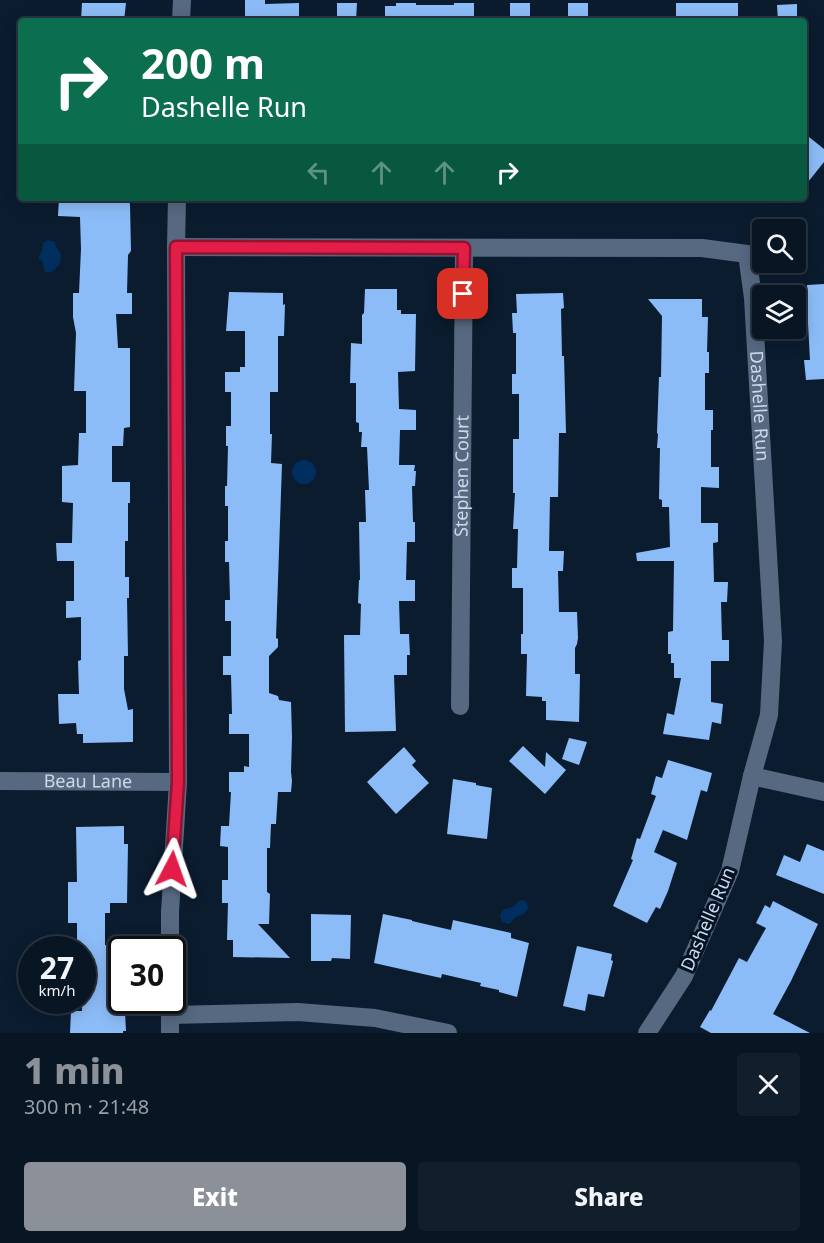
<!DOCTYPE html>
<html lang="en">
<head>
<meta charset="utf-8">
<style>
  :root { --surface:#081523; --page:#111e2b; --text:#f1f3f6; --muted:#989fa6; --line:#293441; --accent:#8c9099 }
  body { margin:0; font-family:"Noto Sans",sans-serif; background:var(--page); color:var(--text); height:100vh; display:flex; flex-direction:column; font-size:22px; white-space:nowrap }
  * { box-sizing:border-box; margin:0 }
  p { font-size:20px; color:var(--muted) }
  .icon { flex:none; width:33px; height:33px; fill:none; stroke:currentColor; stroke-width:2; stroke-linecap:round; stroke-linejoin:round }
  .map { position:relative; height:1033px; overflow:hidden }
  .panel { display:flex; flex-direction:column; background:var(--surface); flex:1 }
  .panel>* { flex:none }
  .hud { position:absolute; left:18px; top:18px; width:789px; height:183px; border-radius:6px; box-shadow:0 3px 15px #0003,0 0 0 2px var(--line); background:#0b6e4f; color:#fff; overflow:hidden }
  .controls { position:absolute; left:752px; top:219px; display:grid; gap:12px }
  .controls a { display:grid; place-items:center; width:54px; height:54px; border-radius:6px; background:var(--surface); box-shadow:0 3px 15px #0003,0 0 0 2px var(--line); font-size:30px }
  .speed { position:absolute; left:18px; top:936px; display:flex; gap:12px; font-size:30px; font-weight:700; text-align:center }
  .speed>* { display:grid; place-content:center; width:78px; height:78px; border-radius:50%; background:var(--surface); box-shadow:0 3px 15px #0003,0 0 0 2px var(--line); line-height:1 }
  .speed small { font-size:15px; font-weight:400 }
  .speed .limit { border:3px solid #111; border-radius:9px; background:#fff; color:#111 }
  .pin { position:absolute; display:grid; place-items:center; width:51px; height:51px; color:#fff; margin:-26px; border-radius:12px; box-shadow:0 3px 9px #0006 }
  .me { position:absolute; width:66px; margin:-33px; rotate:4deg; stroke-linejoin:round; filter:drop-shadow(0 0 4px #0008) }
  .turn { display:flex; align-items:center; gap:21px; height:126px; padding:0 24px; font-size:27px }
  .turn .icon { width:78px; height:78px; stroke-width:2.5 }
  .turn b { display:block; font-size:42px; line-height:51px }
  .lanes { display:flex; align-items:center; height:57px; padding:0 24px; background:#0003; justify-content:center; gap:30px; direction:ltr }
  .lanes .off { opacity:.35 }
  .round { display:grid; place-items:center; flex:none; width:63px; height:63px; border-radius:6px; background:var(--page) }
  .headline { display:flex; align-items:center; justify-content:space-between; height:102px; padding:0 24px }
  h1 { font-size:36px; font-weight:800; line-height:45px; color:var(--accent) }
  .primary-button { display:flex; gap:12px; margin-top:auto; padding:12px 24px }
  .primary-button a { flex:1; height:69px; border-radius:6px; background:var(--accent); color:#fff; font-size:24px; font-weight:800; line-height:69px; text-align:center }
  .primary-button a+a { background:var(--page); color:var(--text) }
  .map>svg:first-child { display:block }
</style>
</head>
<body>
<div class="map">
<svg width="824" height="1033" viewBox="0 0 824 1033">
  <rect width="100%" height="100%" fill="#0b1c2f"/>
  <!-- water -->
  <path fill="#002e5f" d="M48,240l7,2c1,7 5,9 6,14 1,11 -18,28 -18,6l-5,-4 4,-7 1,-8z
    M292 472a12 12 0 1 1 24 0a12 12 0 1 1-24 0Z
    M521,900l4,1 3,5v3l-4,5 -8,3 -7,7 -7,-2 -2,-7 3,-5 9,-3z"/>
  <!-- building -->
  <path fill="#8cbcf7" d="M245,0h20v4l34,-1v18h-54z
    M82,3h44l-2,18h-43z
    M337,3h20l-1,18h-19z
    M396,3h20v2h38v-2h20v18h-89v-15h11z
    M510,3h20v18h-20z
    M568,3h20v18h-20z
    M676,3h62v18h-62z
    M797,4v17h-19l-1,-16z
    M804,133l20,16v13l-20,25z
    M59,198h64v1l6,1 1,5 1,46 -3,4 -1,38h5v21h-16l2,34h12v79l-6,1 -1,18h-11v36h18v21h-2v38h-3v36h4v21h-2l1,58h-4v33l4,21 5,-1v33l-50,1v-9h-6l-1,-11 -17,1 -1,-30h21l-1,-33 3,-1v-43l-15,1v-17h8v-40h-17l-1,-18h16l1,-40 -11,-1v-36l16,-1 1,-32h7v-42h-12l2,-58 -3,-16v-24h6l2,-44 -1,-32 -22,-1z
    M824,284v95l-18,1 -2,-20h6l-2,-37 -6,1 -2,-20 8,-1 -1,-18z
    M365,289h32v21h4v4h15l-1,57 -17,1 1,37 17,1v20h-16l-1,35h16l-1,6h2l-1,15h-3l1,36h2v20h-8l-1,38h9v21h-16l1,33h9l1,21h-3v20h-13l2,56 -51,1 -1,-97h16l1,-31 -3,-1 1,-23h1l-1,-58h7l-1,-32h4l-2,-43h-6l1,-15h-3v-9l-3,-1v-39h-6l1,-40 11,1v-29l2,-2z
    M229,292l54,1v12l2,-1 -1,32h-6v56h-8v42h2l-1,29 11,1 -6,174 2,1v8l-9,9v37l9,3 1,4 12,2 1,35 -1,35 1,9 -1,11h-13l-2,32h-5l-1,24h-3v44l3,2 -1,30h-11l32,34 -57,-1v-17h-6l1,-37h-6v-23h6v-33l-8,-1 1,-20h8l2,-34h-2v-20h15v-6l5,1v-33h-20v-20h3l-1,-39h-8v-19h8v-35h-6v-21h5l-1,-38h-4v-21h3v-35h-3v-20h2l1,-40h-2v-20h5v-34h-6v-20h15v-5h5v-36h-19z
    M563,293l1,15 -3,1 1,47h2l2,77h-7l-1,64h-8l-1,54h15l-1,20h-5l1,41h18l1,26 -1,6 -2,4v26h5l-1,48 -33,-2v-19h-4v-4l-16,-1 1,-42h-6v-20h2v-46h-11v-20h5l1,-39h-5l2,-36h-2v-54h6v-45h-7v-20h4v-41h-3l-1,-20h5l-1,-19z
    M648,299h54v18h6l-1,35h2v21h-4v37h8v20h-2v37h8v21l-18,-1v36h17v19l-5,1 1,39h14l-1,20h-6l1,38h7v21h-18v41l12,2 -2,20 -9,-2 -3,18 -46,-6 4,-21 7,2 7,-37h-7v-15h-3v-9h-3v-22l5,-1 1,-70h-37l-1,-8 34,-6 -1,-40h-7v-7l-3,-1 1,-51h-3l1,-14 -1,-1 2,-56h2l1,-61z
    M569,738l18,4 -8,23 -17,-6z
    M523,746l22,21 1,-15 20,18 -21,24 -36,-33z
    M404,747l12,14 -4,4 17,18 -33,31 -29,-32z
    M668,760l44,13 -5,19 -6,-2 -14,50 -24,-10 -9,22 23,11 -9,28 -8,18 -4,-2 -9,16 -34,-17 20,-46 -2,-1 6,-21 3,1 16,-43 -5,-2 5,-18 6,2z
    M453,779l23,4v2l16,3 -5,51 -40,-5z
    M124,826v18h4l-1,59h-17v10h-5v32h17v67h3l1,19h-3v2h-53l1,-22h11v-61h-5v-27h-9v-41h9l-1,-55z
    M807,844l17,7v43l-48,-19 8,-20 16,7z
    M773,901l45,23 -27,57 -18,33 37,19h-99l-11,-6 10,-17 1,1 28,-53 8,4 19,-34 -10,-5 9,-18 5,3z
    M311,914l40,1 -1,44 -18,-1 -1,3h-20z
    M383,914l29,6v1l39,9 2,-10 58,13v5l18,5 -12,54 -18,-5v-2l-19,-4 1,-3 -39,-9 -1,4 -67,-15z
    M577,946l35,8 -1,6 2,1 -9,36 -16,-3 -3,17 -22,-5z"/>
  <g fill="none" stroke-linecap="round" stroke-linejoin="round">
    <!-- street -->
    <g stroke="#566981" stroke-width="18">
      <path d="M181,21l1,-21"/>
      <path id="s1" d="M176,247l526,1 45,6 6,44 20,343 -4,74 -17,61 -22,95 -46,105 -37,57"/>
      <path id="s2" d="M460,706l4,-458"/>
      <path d="M752,776l72,16"/>
      <path id="s3" d="M0,781l178,1"/>
      <path d="M170,950v-38l8,-130 -2,-535 1,-49"/>
      <path d="M170,1015l128,-3 77,6 73,15"/>
      <path d="M170,1033v-33"/>
    </g>
  </g>
  <g fill="none" stroke-linecap="round" stroke-linejoin="round">
    <!-- route casing -->
    <g stroke="#92132f" stroke-width="15">
      <path id="route" d="M172,869l6,-87 -2,-535 288,1 -1,46"/>
    </g>
    <!-- route -->
    <use href="#route" stroke="#e11d48" stroke-width="10"/>
  </g>
  <g text-anchor="middle" stroke-width="6" stroke-linejoin="round" paint-order="stroke">
    <!-- street labels -->
    <g font-size="18" fill="#ced9e7" stroke="#041225">
      <text dy="6" stroke="none"><textPath href="#s1" startOffset="724">Dashelle Run</textPath></text>
      <text dy="6" stroke="none"><textPath href="#s2" startOffset="230">Stephen Court</textPath></text>
      <text dy="6" stroke="none"><textPath href="#s3" startOffset="88">Beau Lane</textPath></text>
      <text transform="translate(708 919) rotate(-67)" y="6">Dashelle Run</text>
    </g>
  </g>
</svg>
<div class="controls">
<a><svg class="icon" aria-label="search" viewBox="0 0 24 24"><circle cx="10" cy="10" r="6"/><path d="M15 15l6 6"/></svg></a>
<a><svg class="icon" aria-label="layers" viewBox="0 0 24 24"><path d="M12 4l9 5-9 5-9-5zM3 14l9 5 9-5"/></svg></a>
</div>
<div class="speed"><div>27<small>km/h</small></div><div class="limit">30</div></div>
<div class="pin" style="left:463px;top:294px;background:#d93025"><svg class="icon" aria-label="arrive" viewBox="0 0 24 24"><path d="M6 21V4h12l-3 4 3 4H6"/></svg></div>
<svg class="me" style="left:172px;top:869px" viewBox="-20 -20 40 40"><path d="M0-17L14 15 0 8-14 15z" fill="#e11d48" stroke="#fff" stroke-width="4"/></svg>
<div class="hud">
<div class="turn"><svg class="icon" aria-label="right" viewBox="0 0 24 24"><path d="M7 20v-9h11M14 6l5 5-5 5"/></svg><div><b>200 m</b>Dashelle Run</div></div>
<div class="lanes"><svg class="icon off" aria-label="left" viewBox="0 0 24 24"><path d="M17 20v-9H6M10 6l-5 5 5 5"/></svg><svg class="icon off" aria-label="ahead" viewBox="0 0 24 24"><path d="M12 20V5M6 11l6-6 6 6"/></svg><svg class="icon off" aria-label="ahead" viewBox="0 0 24 24"><path d="M12 20V5M6 11l6-6 6 6"/></svg><svg class="icon" aria-label="right" viewBox="0 0 24 24"><path d="M7 20v-9h11M14 6l5 5-5 5"/></svg></div>
</div>
</div>
<section class="panel">
<div class="headline"><div><h1>1 min</h1><p>300 m · 21:48</p></div><a class="round"><svg class="icon" aria-label="close" viewBox="0 0 24 24"><path d="M6 6l12 12M18 6L6 18"/></svg></a></div>
<div class="primary-button"><a>Exit</a><a>Share</a></div>
</section>
</body>
</html>
